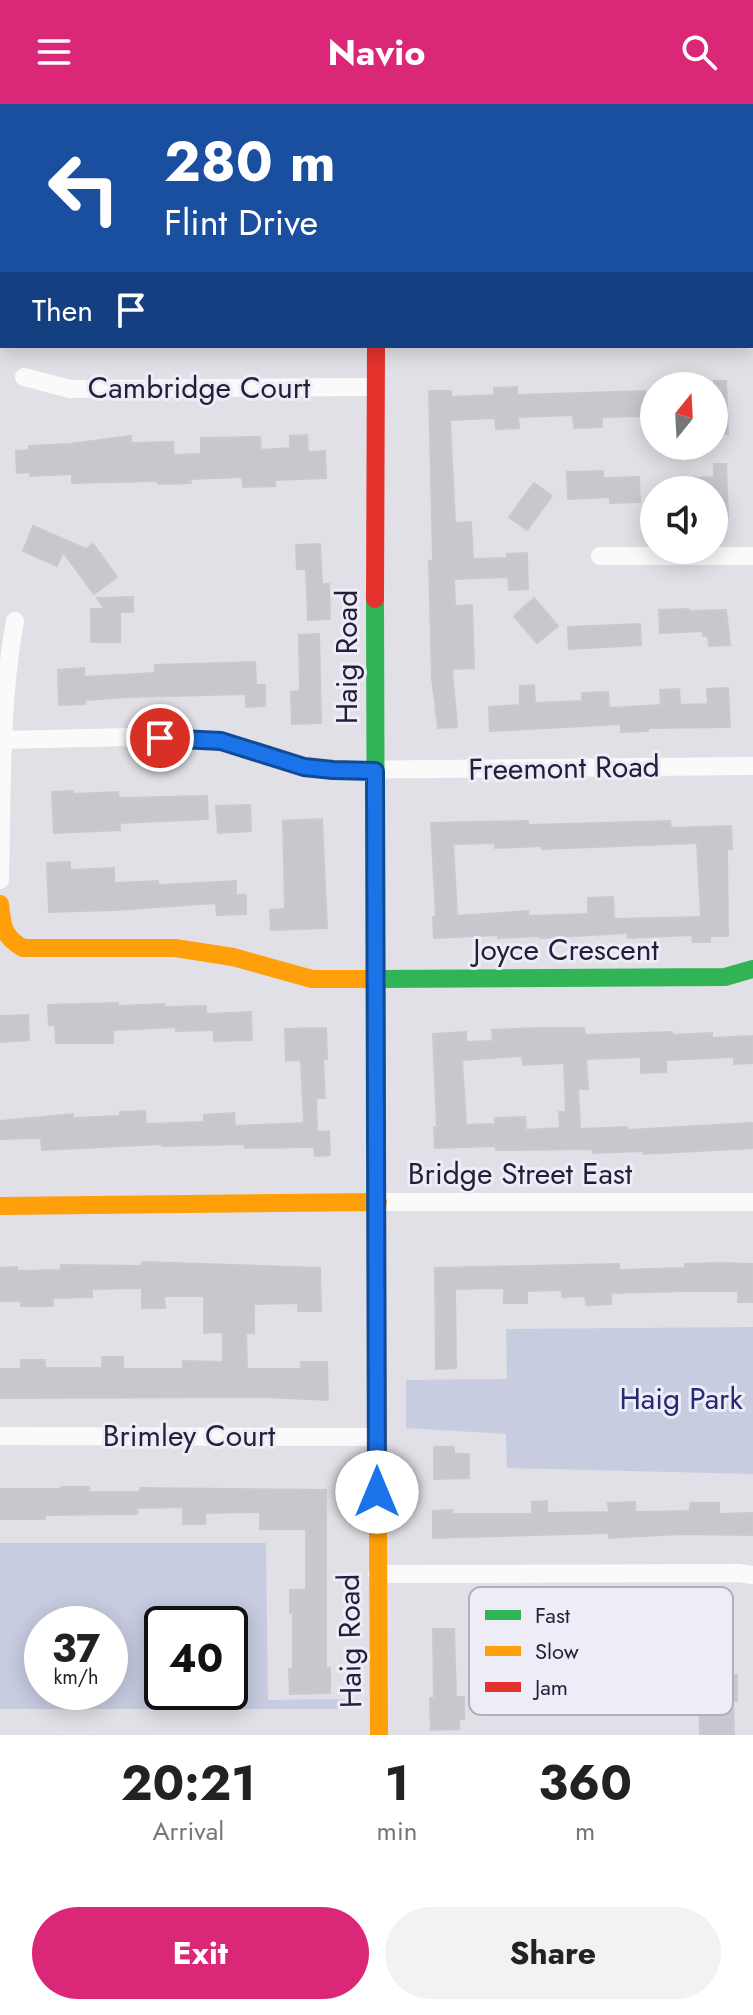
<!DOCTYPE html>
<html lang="en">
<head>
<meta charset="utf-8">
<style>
  :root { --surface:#fff; --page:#f2f2f2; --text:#222; --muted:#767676; --accent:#db2777 }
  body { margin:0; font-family:Jost,sans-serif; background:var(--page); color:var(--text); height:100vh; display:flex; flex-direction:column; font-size:30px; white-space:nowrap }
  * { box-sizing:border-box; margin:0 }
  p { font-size:26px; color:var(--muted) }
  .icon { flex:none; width:44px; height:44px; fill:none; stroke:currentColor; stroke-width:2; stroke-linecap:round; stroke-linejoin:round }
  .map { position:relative; height:1631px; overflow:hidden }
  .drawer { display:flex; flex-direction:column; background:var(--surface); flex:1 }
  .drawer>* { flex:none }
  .banner { position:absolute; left:0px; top:0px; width:754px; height:244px; box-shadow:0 4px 20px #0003; background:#1a4fa0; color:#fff; overflow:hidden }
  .needle { width:52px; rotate:18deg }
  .fabs { position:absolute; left:640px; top:268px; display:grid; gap:16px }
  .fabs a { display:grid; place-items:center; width:88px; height:88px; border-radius:50%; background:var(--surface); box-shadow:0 4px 20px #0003; font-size:40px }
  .speed { position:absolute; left:24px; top:1502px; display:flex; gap:16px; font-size:40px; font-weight:700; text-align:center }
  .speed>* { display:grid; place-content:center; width:104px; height:104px; border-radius:50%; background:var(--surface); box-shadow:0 4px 20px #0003; line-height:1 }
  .speed small { font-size:20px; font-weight:400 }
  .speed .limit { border:4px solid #111; border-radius:12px; background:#fff; color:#111 }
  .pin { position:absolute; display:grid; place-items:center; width:68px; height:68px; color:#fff; margin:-34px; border:4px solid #fff; border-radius:50%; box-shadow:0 2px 8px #0007 }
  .me { position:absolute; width:88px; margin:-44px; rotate:0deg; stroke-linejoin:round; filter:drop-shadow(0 0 6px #0008) }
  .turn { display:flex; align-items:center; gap:28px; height:168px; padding:0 32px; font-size:36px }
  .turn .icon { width:104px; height:104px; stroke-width:2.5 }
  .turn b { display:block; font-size:56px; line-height:68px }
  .then { display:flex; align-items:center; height:76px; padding:0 32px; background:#0003; gap:16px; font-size:30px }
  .eta { display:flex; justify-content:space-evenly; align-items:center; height:136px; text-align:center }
  .eta b { font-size:48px; font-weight:700; line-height:56px }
  .primary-button { display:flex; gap:16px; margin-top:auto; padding:16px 32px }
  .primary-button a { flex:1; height:92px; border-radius:48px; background:var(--accent); color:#fff; font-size:32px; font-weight:700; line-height:92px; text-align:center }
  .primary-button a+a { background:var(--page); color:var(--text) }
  header { display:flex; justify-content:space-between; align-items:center; height:104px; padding:0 32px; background:var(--accent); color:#fff; font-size:36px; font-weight:700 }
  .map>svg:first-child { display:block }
</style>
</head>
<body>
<header><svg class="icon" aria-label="menu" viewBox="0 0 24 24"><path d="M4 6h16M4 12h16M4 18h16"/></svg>Navio<svg class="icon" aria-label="search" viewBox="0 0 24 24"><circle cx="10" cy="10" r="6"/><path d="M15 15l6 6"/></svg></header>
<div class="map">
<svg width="753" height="1631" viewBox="0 0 753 1631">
  <rect width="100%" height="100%" fill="#e0e0e6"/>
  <!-- green -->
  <path fill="#c7cce1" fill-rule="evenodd" d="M753,1223v147l-246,-6 -1,-34 -100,-6v-48l101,-1 -1,-50z
    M0,1439h266l2,157 78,-1v10h-346zM42,1520h68v68h-68zM162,1520h68v68h-68z"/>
  <!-- building -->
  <path fill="#c7c7ce" stroke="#c9c9cf" stroke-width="2" fill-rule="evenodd" d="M714,277h12l2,53 -14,1z
    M517,283v8l128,-4 2,25 -45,1v10l-28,1 -1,-13 -55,2 1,11 -23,1 -1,-11 -45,2 5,103 16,-1 2,37 34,-1v-4l20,-1 1,36 -19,1 -1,-13 -54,2 1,27 17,-1 2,63 -22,1 5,58 -19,1 -6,-50 -3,-117h4l-4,-170h22v6l43,-2v-7z
    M307,331l1,17 17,-1 1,27 -51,2v6l-32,1 -1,-10 -52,2 1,4 -33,1v-3l-86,2v-9l-42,2v-4l-13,1 -1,-22 13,-1v-4l41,-2 61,-8v7l42,-1 1,13 27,-1v-16l59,-1 1,13 29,-2v-12z
    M714,360h12l2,53h-14v-27h-29v-12l29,-1z
    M603,367v7l36,-1 1,25 -30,1v-6l-42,2 -1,-27z
    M534,379l18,13 -25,34 -18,-13z
    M33,422l53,23 7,-5 24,33 -23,17 -31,-42 -6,14 -34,-15z
    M320,440l2,40h7l1,35 -22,1 -2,-51h-9l-1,-24z
    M133,493v15h-13v30h-29v-33h13l-7,-11z
    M534,494l24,28 -21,17 -23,-27z
    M688,505v2l38,-1 4,35 -21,1 -1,-10h-5v-5l-43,2 -1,-23z
    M640,520l1,21 -72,4 -1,-22z
    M319,530l2,89 -29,1 -1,-32 9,-1 -1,-56z
    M255,558l1,23h9v21l-19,1v-13l-116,3 -45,3v4l-26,1 -1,-35 26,-2v9l71,-4v-8z
    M534,581l1,18 47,-2v-8l26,-1 1,16 52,-3 -1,-15 19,-1 1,16 28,-1 -1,-15 21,-1 2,39 -82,1v3l-27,1v-8l-131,7 -1,-24 31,-2v-19z
    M73,687v3l45,-2 1,6 88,-2 1,23 -88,4v7l-66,3 -2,-41z
    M250,701l1,26 -33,2 -2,-27z
    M322,715l5,109 -56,2 -1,-20 15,-1 -2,-88z
    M528,717v4l142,-4 1,7 60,-2 1,23h-5l1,87h-18v6h-17l-1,-7 -64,3 -1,-5 -87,5v-2l-42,2v-3l-64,3 -1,-21h3l-5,-94zM495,739v5l47,-2v3l155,-6 4,74 -87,2 -1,-22 -25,1v16l-59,2 -1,-5 -71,5 -4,-72z
    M70,758v8l44,-2v15l44,-2v4l78,-4v14h10v19l-29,1 -1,-12 -101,7 -66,2 -2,-49z
    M118,899v3l46,-2v3l42,-1v8l45,-2 1,28 -38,1v-11l-38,1v-4l-63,3v13h-57l-1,-18h-6l-1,-20z
    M28,911l1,25 -28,2 -1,-26z
    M326,924l1,31h-4l2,39h-9l1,34 12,-1 1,24 -15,1 -1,-9 -69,1v-4l-83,2v-2l-120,6 -1,-12 -41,1v-18l73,-7v4l47,-2v-4l25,-1 1,13 58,-2v-7l30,-2 1,13 69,-3 -3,-63 -15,1 -1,-32z
    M538,924h46l1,7 87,-3v3l40,-2v5l41,-2v27l-19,1v-7l-68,3v12l-25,1v-16l-55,2 2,30h-10l2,40 47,-2v3l126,-7v25l-110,6v-3l-50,2 -1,-4 -96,1v-4l-61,2 -1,-21h3l-4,-93 33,-2v10l27,-1 -1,-11zM522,952l1,9 41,-2 2,49h-7l1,16 -34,2 -1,-13 -30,1v6l-29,1 -4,-65z
    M142,1158l178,6 1,43h-23v-8l-44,1v29h-8l1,36h54v-7h26l1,38 -62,-3 -266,1v-29h21v-9h24v8h57v-11h21v12h60v-8l40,1v-30l-19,1v-37h-40l1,12h-23v-20l-50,1v8l-39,1v8h-32v-5h-21v-33l17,-1v4l44,-1v-5l81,1z
    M719,1159l34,1v38h-15v-11h-52l-75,2v11l-25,1 -1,-9 -23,1v-7l-35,1v12h-23v-15l-49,1 1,79 -20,1 -1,-101 184,-4v6l66,-2v-4z
    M434,1343h20v7h15v24l-35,1z
    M61,1383h28v5h51v-4l186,2v178h4v25l-40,1 -1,-25h4v-56h-3v-23h16v-61h-46v-17l-55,1v11h-22v-17l-46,1v6l-92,1v4h-45v-30h61z
    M547,1397v12l62,-1 -1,-9 27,-1v10l55,-1v-8h29v11l34,-1v22l-72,-1 -72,4v-5l-176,5v-27l19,-1v4h80v-12z
    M433,1525h21l2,68h8v22h-5v10l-28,1 -1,-32h4z
    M732,1525l1,46h4v26h-4l1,34h-34l-1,-34h-3l-1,-71z"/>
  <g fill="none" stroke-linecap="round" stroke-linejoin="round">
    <!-- street -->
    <path stroke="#fafafb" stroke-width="18" d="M132,2v-2
      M752,3l1,-1
      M752,236h1
      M24,273l46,12 304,-2
      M600,452h153
      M3,636l127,-3 91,4 83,26 29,3 420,-4
      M0,776c2,-84 0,-177 15,-259
      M378,1098h375
      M0,1332l377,1
      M377,1470l361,-1 15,2"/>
    <!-- fast -->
    <path stroke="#30b455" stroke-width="18" d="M375,495l2,706
      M377,875l348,-2 28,-8"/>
    <!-- slow -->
    <path stroke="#ff9f0a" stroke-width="18" d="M373,0v2
      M0,800c2,21 3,33 23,44h152l58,9 79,22h65
      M0,1102l378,-4
      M377,1201l2,430"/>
    <!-- jam -->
    <path stroke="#e5322d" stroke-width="18" d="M0,21h2
      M375,495l1,-253"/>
  </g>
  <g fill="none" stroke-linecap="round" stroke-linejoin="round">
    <!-- route casing -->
    <g stroke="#114b97" stroke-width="20">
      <path id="route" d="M160,634l61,3 83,26 29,3 42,1 2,721"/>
    </g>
    <!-- route -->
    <use href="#route" stroke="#1a73e8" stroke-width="14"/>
  </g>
  <g text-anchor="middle" stroke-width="6" stroke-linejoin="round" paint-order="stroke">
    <!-- street labels -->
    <g font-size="30" fill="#251d3a" stroke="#ededf7">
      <text x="199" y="294">Cambridge Court</text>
      <text transform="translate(347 553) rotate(-90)" y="10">Haig Road</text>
      <text transform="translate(564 664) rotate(-1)" y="10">Freemont Road</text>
      <text x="566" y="856">Joyce Crescent</text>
      <text x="520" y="1080">Bridge Street East</text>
      <text x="189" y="1342">Brimley Court</text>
      <text transform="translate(350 1537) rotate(-91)" y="10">Haig Road</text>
    </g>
    <!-- park labels -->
    <g font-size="30" fill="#252a73" stroke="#ededf7">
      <text x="681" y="1305">Haig Park</text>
    </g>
  </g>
  <!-- legend -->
  <rect x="469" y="1483" width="264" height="128" rx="12" fill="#ededf7" stroke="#b1afbe" stroke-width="2"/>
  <rect x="485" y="1506" width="36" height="10" fill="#30b455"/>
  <rect x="485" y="1542" width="36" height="10" fill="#ff9f0a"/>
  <rect x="485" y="1578" width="36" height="10" fill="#e5322d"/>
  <g font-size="22" fill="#251d3a">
    <text x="535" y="1519">Fast</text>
    <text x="535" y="1555">Slow</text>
    <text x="535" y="1591">Jam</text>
  </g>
</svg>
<div class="fabs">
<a><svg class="needle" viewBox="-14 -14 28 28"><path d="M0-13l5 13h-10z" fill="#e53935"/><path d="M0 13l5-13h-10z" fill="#767676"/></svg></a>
<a><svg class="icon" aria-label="sound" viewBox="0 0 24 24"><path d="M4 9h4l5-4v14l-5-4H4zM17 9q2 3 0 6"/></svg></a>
</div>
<div class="speed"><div>37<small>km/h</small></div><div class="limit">40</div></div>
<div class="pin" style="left:160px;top:634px;background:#d93025"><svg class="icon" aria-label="arrive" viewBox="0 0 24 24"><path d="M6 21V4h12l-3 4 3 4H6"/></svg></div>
<svg class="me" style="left:377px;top:1388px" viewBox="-20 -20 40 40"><circle r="19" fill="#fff"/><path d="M0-13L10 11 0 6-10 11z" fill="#1a73e8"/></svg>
<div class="banner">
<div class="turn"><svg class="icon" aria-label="left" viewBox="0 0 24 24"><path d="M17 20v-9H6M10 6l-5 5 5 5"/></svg><div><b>280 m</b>Flint Drive</div></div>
<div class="then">Then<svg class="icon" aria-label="arrive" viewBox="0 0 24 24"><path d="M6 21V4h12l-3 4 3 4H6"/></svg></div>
</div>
</div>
<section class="drawer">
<div class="eta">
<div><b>20:21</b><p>Arrival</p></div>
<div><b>1</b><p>min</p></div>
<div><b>360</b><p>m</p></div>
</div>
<div class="primary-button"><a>Exit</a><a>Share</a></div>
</section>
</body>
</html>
